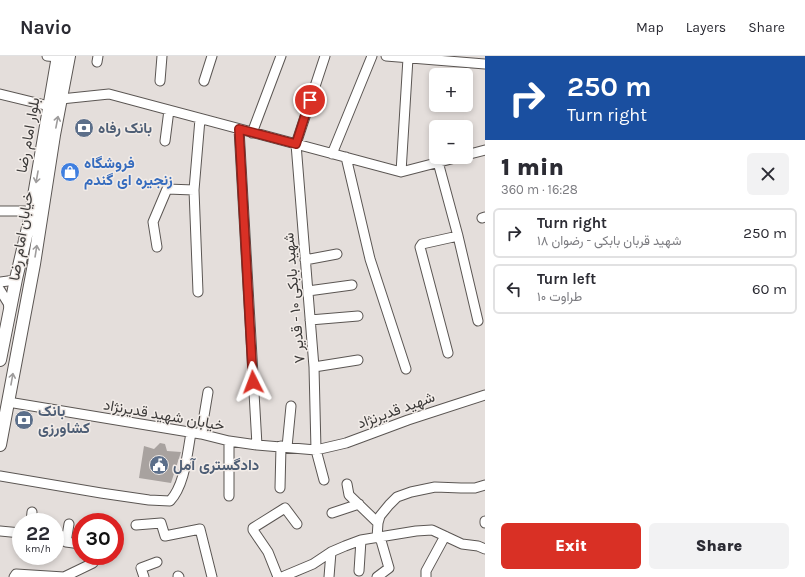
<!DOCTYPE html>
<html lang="en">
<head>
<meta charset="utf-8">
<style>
  :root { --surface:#fff; --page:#f2f2f3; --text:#2b2b33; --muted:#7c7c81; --line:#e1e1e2; --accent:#d93025 }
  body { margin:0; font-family:Karla,Vazirmatn,sans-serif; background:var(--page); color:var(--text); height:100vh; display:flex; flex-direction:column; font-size:15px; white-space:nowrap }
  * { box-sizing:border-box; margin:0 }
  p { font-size:13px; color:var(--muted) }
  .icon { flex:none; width:22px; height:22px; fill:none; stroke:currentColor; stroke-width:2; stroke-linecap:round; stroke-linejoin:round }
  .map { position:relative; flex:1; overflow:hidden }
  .panel { display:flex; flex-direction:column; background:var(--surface); width:320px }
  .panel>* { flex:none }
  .banner { background:#1a4fa0; color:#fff; overflow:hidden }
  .buttons { position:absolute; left:429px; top:12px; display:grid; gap:8px }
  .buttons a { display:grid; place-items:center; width:44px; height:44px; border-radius:6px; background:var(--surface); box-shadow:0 2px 6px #0003; font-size:20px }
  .speed { position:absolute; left:12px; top:457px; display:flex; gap:8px; font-size:20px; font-weight:700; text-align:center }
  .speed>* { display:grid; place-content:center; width:52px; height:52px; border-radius:50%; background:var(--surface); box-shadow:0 2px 6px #0003; line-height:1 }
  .speed small { font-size:10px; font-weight:400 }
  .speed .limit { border:6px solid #d22; background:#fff; color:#111 }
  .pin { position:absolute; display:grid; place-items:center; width:34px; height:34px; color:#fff; margin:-17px; border:2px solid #fff; border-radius:50%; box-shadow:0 1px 4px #0007 }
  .me { position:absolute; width:44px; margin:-22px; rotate:357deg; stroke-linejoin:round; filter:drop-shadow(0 0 3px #0008) }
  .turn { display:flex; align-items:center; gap:14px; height:84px; padding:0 16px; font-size:18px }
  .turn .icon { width:52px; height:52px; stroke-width:2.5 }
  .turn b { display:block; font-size:28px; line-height:34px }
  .round { display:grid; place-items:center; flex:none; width:42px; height:42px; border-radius:6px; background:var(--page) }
  .overview { display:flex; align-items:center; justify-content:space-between; height:68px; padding:0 16px }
  h1 { font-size:24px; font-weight:800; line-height:30px }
  .primary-button { display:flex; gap:8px; margin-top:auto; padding:8px 16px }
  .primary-button a { flex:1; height:46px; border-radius:6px; background:var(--accent); color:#fff; font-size:16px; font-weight:800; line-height:46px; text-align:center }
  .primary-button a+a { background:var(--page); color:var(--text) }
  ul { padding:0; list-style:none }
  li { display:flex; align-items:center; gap:12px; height:50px; margin:0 8px 6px; padding:0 8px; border:2px solid var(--line); border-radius:6px }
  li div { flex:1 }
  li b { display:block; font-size:15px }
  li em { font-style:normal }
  header { display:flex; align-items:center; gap:24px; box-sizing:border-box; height:56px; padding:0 20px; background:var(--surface); border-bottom:1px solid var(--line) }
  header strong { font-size:19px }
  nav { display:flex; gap:22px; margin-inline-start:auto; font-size:14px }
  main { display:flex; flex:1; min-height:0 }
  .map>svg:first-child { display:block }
</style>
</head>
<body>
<header>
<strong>Navio</strong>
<nav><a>Map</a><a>Layers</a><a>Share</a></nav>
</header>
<main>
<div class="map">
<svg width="485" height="521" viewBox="0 0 485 521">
  <rect width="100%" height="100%" fill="#e4dedb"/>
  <!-- building -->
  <path fill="#a8a29f" d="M19,357l13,1 -2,13 -14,-1z
    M160,387l5,1 2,7 14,1 -10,31 -32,-5 5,-32 10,3z"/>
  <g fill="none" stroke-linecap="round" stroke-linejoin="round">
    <!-- minor casing -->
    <g stroke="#5b5653" stroke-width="11">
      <path id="minor" d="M47,0l11,1
        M386,0l99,8
        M97,6l1,-6
        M160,25l2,-25
        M204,25l8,-25
        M0,38l49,12
        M61,43l48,-5 292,78 58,-15
        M239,73l18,316
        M252,77l29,-77
        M165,85l4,-31
        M332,98l40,-98
        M466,99l19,-5
        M346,101l24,102 36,110
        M438,106l20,74 20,85
        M401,116l7,-114
        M0,155h31
        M482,162l3,-1
        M157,191l-4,-25 14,-33 27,1
        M305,204l32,-6
        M0,226l8,-1 8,-2
        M0,234l8,13 2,8
        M308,235l44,-6
        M198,236l-4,-102 6,-71
        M310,264l48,-4
        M448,297l-28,-106 2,-3 36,-8
        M314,311l44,-7
        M8,346l193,32 28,7 28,4 59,5 30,-7 62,-23 77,-25
        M201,378l7,-42
        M229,385v55
        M287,391l4,-41
        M0,420l101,17 48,7 21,1c15,-16 17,-47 21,-68
        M324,424l-8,-30 -2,-83 -18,-223 29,-88
        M347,428l2,11 29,28
        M280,432l1,-42
        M332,457l27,-9
        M485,465v2
        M31,466l1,-10
        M136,469l25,-2 4,13 35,-7 12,48
        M0,475l21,2
        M55,479h5l6,7 15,2
        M377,482l1,-15 2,-7 9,-11 8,-8 14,-5 24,-5 26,1h14l10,-3
        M66,486l3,-18
        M359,515l2,-31
        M178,520l1,1
        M14,521l2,-3 48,3 29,-14
        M144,521l-3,-9 16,-6
        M278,521l-10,-25 -15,-22v-2l32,-20 12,16
        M282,521l31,-13 18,-12 14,-6 16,-6 55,-9 16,-1 30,14 16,2 7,3
        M329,521l2,-25
        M377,521l12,-9 -9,-31
        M426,521v-6l19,-35"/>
    </g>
    <!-- major casing -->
    <g stroke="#5b5653" stroke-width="14">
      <path id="major" d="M0,304l16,-81 14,-60 28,-163
        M0,389l34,-181 20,-129 15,-79"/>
    </g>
    <!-- minor -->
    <use href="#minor" stroke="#fff" stroke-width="9"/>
    <!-- major -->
    <use href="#major" stroke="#fff" stroke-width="12"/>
  </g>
  <!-- one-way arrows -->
  <defs><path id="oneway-shaft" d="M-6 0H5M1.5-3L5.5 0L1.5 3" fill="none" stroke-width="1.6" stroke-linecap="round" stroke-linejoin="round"/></defs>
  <g stroke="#9e9c9c">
    <use href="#oneway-shaft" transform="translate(57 66) rotate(-79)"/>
    <use href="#oneway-shaft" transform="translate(37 121) rotate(100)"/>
    <use href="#oneway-shaft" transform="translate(36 195) rotate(-81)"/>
    <use href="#oneway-shaft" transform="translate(12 323) rotate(-80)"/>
  </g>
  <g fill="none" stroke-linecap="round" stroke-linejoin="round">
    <!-- route casing -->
    <g stroke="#8d1f18" stroke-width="10">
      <path id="route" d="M253,326l-14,-253 57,15 14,-44"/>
    </g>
    <!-- route -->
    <use href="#route" stroke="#d93025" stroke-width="7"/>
  </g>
  <!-- icons -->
  <defs>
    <g id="bank-disc" transform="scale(1)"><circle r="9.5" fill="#5c6f8a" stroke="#f2ece8"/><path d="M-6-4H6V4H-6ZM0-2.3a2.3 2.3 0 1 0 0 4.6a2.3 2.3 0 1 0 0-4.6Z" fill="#fff"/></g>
    <g id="shop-disc" transform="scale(1)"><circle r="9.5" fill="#3f7fe0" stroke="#f2ece8"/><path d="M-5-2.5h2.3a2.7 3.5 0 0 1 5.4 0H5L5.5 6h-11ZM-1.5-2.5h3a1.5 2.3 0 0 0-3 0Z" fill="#fff"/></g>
    <g id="civic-disc" transform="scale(1)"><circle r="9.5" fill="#5c6f8a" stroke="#f2ece8"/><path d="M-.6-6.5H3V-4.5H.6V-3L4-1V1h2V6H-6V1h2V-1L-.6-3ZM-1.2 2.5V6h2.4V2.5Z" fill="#fff"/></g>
  </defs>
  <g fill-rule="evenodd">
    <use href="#bank-disc" x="84" y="72"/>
    <use href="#shop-disc" x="70" y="116"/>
    <use href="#bank-disc" x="24" y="364"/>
    <use href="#civic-disc" x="159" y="409"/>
  </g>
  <g text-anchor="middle" stroke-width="3" stroke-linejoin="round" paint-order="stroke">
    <!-- service labels -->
    <g font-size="15" font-weight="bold" fill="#4e5e75" stroke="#f2ece8" text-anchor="start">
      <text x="98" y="77">بانک رفاه</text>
      <text x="38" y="360">بانک<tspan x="38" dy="17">کشاورزی</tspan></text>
      <text x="173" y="414">دادگستری آمل</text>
    </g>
    <!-- street labels -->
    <g font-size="15" fill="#3c3a39" stroke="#f2ece8">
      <text transform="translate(28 79) rotate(-80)" y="5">بلوار امام رضا</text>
      <text transform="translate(21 180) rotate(-81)" y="5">خیابان امام رضا</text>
      <text transform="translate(294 242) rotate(-95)" y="5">شهید بابکی ۱۰ - قدیر ۷</text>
      <text transform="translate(396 354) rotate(-20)" y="5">شهید قدیرنژاد</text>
      <text transform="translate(164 359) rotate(10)" y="5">خيابان شهيد قديرنژاد</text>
    </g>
    <!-- shop labels -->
    <g font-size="15" font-weight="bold" fill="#366cbe" stroke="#f2ece8" text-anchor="start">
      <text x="84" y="112">فروشگاه<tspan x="84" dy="17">زنجیره ای گندم</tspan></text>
    </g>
  </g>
</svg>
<div class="buttons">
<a>+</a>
<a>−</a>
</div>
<div class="speed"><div>22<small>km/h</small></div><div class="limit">30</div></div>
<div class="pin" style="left:310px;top:44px;background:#d93025"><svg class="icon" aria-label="arrive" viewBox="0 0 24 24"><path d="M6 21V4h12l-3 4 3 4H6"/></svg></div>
<svg class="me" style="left:253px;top:326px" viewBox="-20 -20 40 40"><path d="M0-17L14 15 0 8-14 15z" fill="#d93025" stroke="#fff" stroke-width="4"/></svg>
</div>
<section class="panel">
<div class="banner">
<div class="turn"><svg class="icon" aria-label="right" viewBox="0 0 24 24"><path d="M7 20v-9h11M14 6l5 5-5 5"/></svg><div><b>250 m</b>Turn right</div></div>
</div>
<div class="overview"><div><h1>1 min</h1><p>360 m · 16:28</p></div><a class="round"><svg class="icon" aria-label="close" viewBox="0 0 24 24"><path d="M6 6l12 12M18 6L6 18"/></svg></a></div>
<ul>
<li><svg class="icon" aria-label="right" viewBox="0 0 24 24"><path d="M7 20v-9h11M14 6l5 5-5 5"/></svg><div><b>Turn right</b><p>شهید قربان بابکی - رضوان ۱۸</p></div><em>250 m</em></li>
<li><svg class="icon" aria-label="left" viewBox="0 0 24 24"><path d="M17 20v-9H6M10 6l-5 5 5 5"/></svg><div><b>Turn left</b><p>طراوت ۱۰</p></div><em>60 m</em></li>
</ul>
<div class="primary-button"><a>Exit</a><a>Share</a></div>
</section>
</main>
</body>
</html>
